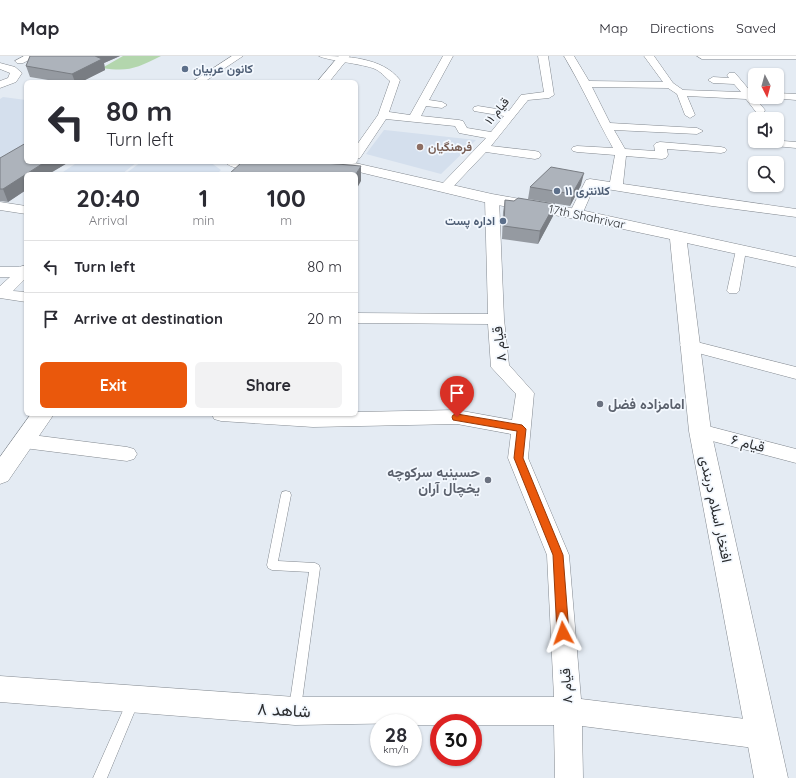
<!DOCTYPE html>
<html lang="en">
<head>
<meta charset="utf-8">
<style>
  :root { --surface:#fff; --page:#f2f2f3; --text:#2b2b33; --muted:#7c7c81; --line:#e1e1e2; --accent:#ea580c }
  body { margin:0; font-family:Quicksand,Vazirmatn,sans-serif; background:var(--page); color:var(--text); height:100vh; display:flex; flex-direction:column; font-size:15px; white-space:nowrap }
  * { box-sizing:border-box; margin:0 }
  p { font-size:13px; color:var(--muted) }
  .icon { flex:none; width:22px; height:22px; fill:none; stroke:currentColor; stroke-width:2; stroke-linecap:round; stroke-linejoin:round }
  .map { position:relative; flex:1; overflow:hidden }
  .details { position:absolute; left:24px; top:116px; width:334px; height:244px; display:flex; flex-direction:column; background:var(--surface); border-radius:6px; box-shadow:0 1px 3px #0004 }
  .details>* { flex:none }
  .guide { position:absolute; left:24px; top:24px; width:334px; height:84px; border-radius:6px; box-shadow:0 1px 3px #0004; background:#fff; color:var(--text); overflow:hidden }
  .needle { width:26px; rotate:174deg }
  .tools { position:absolute; left:748px; top:12px; display:grid; gap:8px }
  .tools a { display:grid; place-items:center; width:36px; height:36px; border-radius:6px; background:var(--surface); box-shadow:0 1px 3px #0004; font-size:20px }
  .speed { position:absolute; left:370px; top:658px; display:flex; gap:8px; font-size:20px; font-weight:700; text-align:center }
  .speed>* { display:grid; place-content:center; width:52px; height:52px; border-radius:50%; background:var(--surface); box-shadow:0 1px 3px #0004; line-height:1 }
  .speed small { font-size:10px; font-weight:400 }
  .speed .limit { border:6px solid #d22; background:#fff; color:#111 }
  .pin { position:absolute; display:grid; place-items:center; width:34px; height:34px; color:#fff; margin:-41px -17px; border-radius:50% 50% 50% 0; rotate:-45deg; box-shadow:0 0 4px #0007 }
  .pin .icon { rotate:45deg }
  .me { position:absolute; width:44px; margin:-22px; rotate:356deg; stroke-linejoin:round; filter:drop-shadow(0 0 3px #0008) }
  .turn { display:flex; align-items:center; gap:14px; height:84px; padding:0 16px; font-size:18px }
  .turn .icon { width:52px; height:52px; stroke-width:2.5 }
  .turn b { display:block; font-size:28px; line-height:34px }
  .eta { display:flex; justify-content:space-evenly; align-items:center; height:68px; text-align:center }
  .eta b { font-size:24px; font-weight:700; line-height:28px }
  .action { display:flex; gap:8px; margin-top:auto; padding:8px 16px }
  .action a { flex:1; height:46px; border-radius:6px; background:var(--accent); color:#fff; font-size:16px; font-weight:700; line-height:46px; text-align:center }
  .action a+a { background:var(--page); color:var(--text) }
  ul { padding:0; list-style:none }
  li { display:flex; align-items:center; gap:12px; height:52px; padding:0 16px; border-top:1px solid var(--line) }
  li div { flex:1 }
  li b { display:block; font-size:15px }
  li em { font-style:normal }
  header { display:flex; align-items:center; gap:24px; box-sizing:border-box; height:56px; padding:0 20px; background:var(--surface); border-bottom:1px solid var(--line) }
  header strong { font-size:19px }
  nav { display:flex; gap:22px; margin-inline-start:auto; font-size:14px }
  .map>svg:first-child { display:block }
</style>
</head>
<body>
<header>
<strong>Map</strong>
<nav><a>Map</a><a>Directions</a><a>Saved</a></nav>
</header>
<div class="map">
<svg width="796" height="722" viewBox="0 0 796 722">
  <rect width="100%" height="100%" fill="#e4ebf3"/>
  <!-- built -->
  <path fill="#d4dfed" d="M3,41l23,3v55l-26,15v-71z
    M384,74h1l91,10 -35,34 -75,-20z
    M78,106h59l-15,12h-62z
    M141,106h69l11,8 -4,4h-92z"/>
  <!-- green -->
  <path fill="#b3d6ad" d="M123,0h38c-25,12 -31,16 -59,12z"/>
  <g fill="none" stroke-linecap="round" stroke-linejoin="round">
    <!-- service casing -->
    <g stroke="#838990" stroke-width="1">
      <path id="service" d="M286,435l4,1 1,3 -13,66 37,2 4,2 1,3 -19,140 -1,5 -5,1 -5,-1 -1,-5 20,-136 -37,-2 -4,-2 -1,-3 14,-70 1,-3z
        M133,639l4,2 2,4 -32,77h-14l36,-81z"/>
    </g>
    <!-- pedestrian casing -->
    <g stroke="#838990" stroke-width="1">
      <path id="pedestrian" d="M741,191l5,3 -7,41 -2,2h-8l-2,-2 9,-41z"/>
    </g>
    <!-- minor casing -->
    <g stroke="#838990" stroke-width="1">
      <path id="minor" d="M24,0h13l-14,7h-6l-2,-2z
        M232,0h11l-39,26h-12z
        M319,0c27,0 63,1 81,24l-11,32 21,3 33,-59h10l-24,44 13,2 5,3 -5,3 -16,-2 -5,10 38,4 4,1 4,7 24,4 13,-16 -30,-5 -1,-2 1,-2 4,-1 31,5 12,-16 23,-3 -6,-36h10l6,39 -5,3 -21,2 -37,46 44,5 4,1 2,3 -2,3 -4,1 -49,-7 -37,39h-8l-2,-3 2,-3 45,-47 -27,-5 -4,-7 -69,-7 -26,39 -4,1v-13l22,-31 12,-34c-5,-4 -10,-10 -15,-12 -11,-5 -51,-9 -56,-13z
        M564,0h10l15,25 74,1 -19,-26h10l19,27 10,7 58,2 -7,-8 -21,-1 -5,-3 5,-3 16,1 -2,-3 2,-2h6l17,20h3v4h4l-3,2 9,11 -1,2h-8l-10,-13 -59,-3 8,19 -5,3 -5,-3 -8,-21 -9,-6 -76,-1 18,36 87,5 6,3 -6,3 -83,-4 11,19 30,2 -1,-6 2,-2 4,-1 61,5 4,1 2,2 -2,2 -4,1 -54,-4 1,6 -2,3 -4,1 -36,-3 -3,28 173,25v8l-84,-11 -118,-19 -13,30h-10l-2,-3 17,-34 4,-1 20,3 5,-27 -38,-3 -4,-1 -2,-2 2,-2 4,-1 36,2c-17,-30 -31,-62 -49,-92z
        M697,0h99v3h-94z
        M777,37l19,1v6l-23,-2v-1h4z
        M777,82l6,3 13,1v6l-21,-2 -4,-5h6z
        M492,139l5,1 2,3 5,120 5,46 25,28 -6,65 41,97 12,144 181,22 10,4 4,10 -4,10 -10,4 -180,-23 1,52h-28l-1,-53h-81v-2h-34v2h-26v-2l-118,2 -295,-23v-26l295,21h259l-7,-142 -39,-97 3,-24 -54,-10 -144,3 -92,-6 -7,-2 -2,-5h144v-2l101,-2 55,10 4,-26 -25,-27 -3,-43 -132,-1v-10l132,1 -3,-115 2,-3z
        M0,146l26,4v8l-26,-4z
        M26,209v13l-13,13 13,1v10l-26,-4v-12l10,-9h-10v-10h19z
        M689,284l107,27v12l-113,-30 -3,-4 3,-4z
        M700,368l96,25v14l-103,-27 -3,-5 3,-5z
        M24,378l103,13 7,2 3,5 -3,5 -7,2 -103,-13 -7,-2 -3,-5 3,-5z"/>
    </g>
    <!-- tertiary casing -->
    <g stroke="#838990" stroke-width="1">
      <path id="tertiary" d="M339,0h11l-21,26h-12z
        M31,358h23l-46,67 -8,3v-27z"/>
    </g>
    <!-- secondary casing -->
    <g stroke="#838990" stroke-width="1">
      <path id="secondary" d="M0,7l15,4 7,6 -6,9 -16,6v-7l8,-3 2,-5 -10,-4z
        M225,106h76c-9,12 -67,12 -76,0z
        M331,107h24l137,31 84,15 220,48v10l-109,-24 24,188 77,347h-34l-65,-347 -19,-192 -94,-20 -84,-15 -137,-33 -29,-1 -2,-3 2,-3z"/>
    </g>
    <!-- service -->
    <use href="#service" fill="#fff" fill-rule="evenodd"/>
    <!-- pedestrian -->
    <use href="#pedestrian" fill="#fff" fill-rule="evenodd"/>
    <!-- minor -->
    <use href="#minor" fill="#fff" fill-rule="evenodd"/>
    <!-- tertiary -->
    <use href="#tertiary" fill="#fff" fill-rule="evenodd"/>
    <!-- secondary -->
    <use href="#secondary" fill="#fff" fill-rule="evenodd"/>
  </g>
  <!-- wall -->
  <path fill="#959aa1" d="M30,0h90l-16,7 1,7 -24,12h-21l-30,-5 -4,-11z
    M0,102l26,4h43l-14,8 -29,4v16l-18,12 -8,-1z
    M581,129l-11,21 -42,-7 2,-12z
    M505,144l48,16 -15,28 -36,-5 1,-27z"/>
  <!-- shaded-wall -->
  <path fill="#797d83" d="M94,0h26l-16,7 1,7 -24,12h-6l-3,-8z
    M45,106h24l-20,12h-22z
    M361,110v15l-5,9v-16z
    M584,117l-3,12 -11,21 2,-12z
    M26,118v16l-18,12 -5,-13z
    M555,148l-2,12 -15,28 2,-13z"/>
  <!-- building -->
  <path fill="#adb3bb" stroke="#797d83" d="M30,0h65l7,3 -30,15 -46,-8z
    M26,87v19h19l-42,27h-3v-31z
    M242,106h71l48,4 -5,8h-127z
    M551,111l33,6 -12,21 -42,-7z
    M518,142l37,6 -15,27 -36,-5 1,-26 9,1z"/>
  <!-- route -->
  <path fill="#ea580c" stroke="#983908" d="M457,358l65,11 4,4 -3,29 40,97 6,78 -2,4 -4,2 -4,-2 -2,-4 -4,-78 -39,-97 3,-27 -64,-11 -1,-3 1,-2z"/>
  <!-- markers -->
  <g fill="#5c6f8a" stroke="#f3f8fe" stroke-width="1.5">
    <circle cx="185" cy="13" r="4"/>
    <circle cx="557" cy="135" r="4"/>
    <circle cx="503" cy="165" r="4"/>
  </g>
  <circle fill="#8d6e63" stroke="#f3f8fe" stroke-width="1.5" cx="420" cy="91" r="4"/>
  <g fill="#6b7280" stroke="#f3f8fe" stroke-width="1.5">
    <circle cx="600" cy="348" r="4"/>
    <circle cx="488" cy="424" r="4"/>
  </g>
  <g text-anchor="middle" stroke-width="3.5" stroke-linejoin="round" paint-order="stroke">
    <!-- far-service labels -->
    <g font-size="12" font-weight="bold" fill="#4e5e75" stroke="#f3f8fe" text-anchor="start">
      <text x="193" y="17">کانون عربیان</text>
      <text x="565" y="139">کلانتری ۱۱</text>
      <text x="495" y="169" text-anchor="end">اداره پست</text>
    </g>
    <!-- far-street labels -->
    <g font-size="12" fill="#2a2c2f" stroke="#f3f8fe">
      <text transform="translate(497 55) rotate(-51)" y="4">قیام ۱۱</text>
      <text transform="translate(587 161) rotate(12)" y="4">17th Shahrivar</text>
    </g>
    <!-- far-education labels -->
    <g font-size="12" font-weight="bold" fill="#785e54" stroke="#f3f8fe" text-anchor="start">
      <text x="428" y="95">فرهنگیان</text>
    </g>
    <!-- street labels -->
    <g font-size="14" fill="#2a2c2f" stroke="#f3f8fe">
      <text transform="translate(499 288) rotate(-97)" y="5">قیام ۸</text>
      <text transform="translate(748 387) rotate(15)" y="5">قیام ۶</text>
      <text transform="translate(716 453) rotate(78)" y="5">افتخار اسلام دربندی</text>
      <text transform="translate(566 630) rotate(-94)" y="5">قیام ۸</text>
    </g>
    <!-- worship labels -->
    <g font-size="14" font-weight="bold" fill="#5b616d" stroke="#f3f8fe" text-anchor="start">
      <text x="608" y="353">امامزاده فضل</text>
      <text x="480" y="421" text-anchor="end">حسینیه سرکوچه<tspan x="480" dy="16">یخچال آران</tspan></text>
    </g>
    <!-- near-street labels -->
    <g font-size="17" fill="#2a2c2f" stroke="#f3f8fe">
      <text transform="translate(284 654) rotate(3)" y="6">شاهد ۸</text>
    </g>
  </g>
</svg>
<div class="tools">
<a><svg class="needle" viewBox="-14 -14 28 28"><path d="M0-13l5 13h-10z" fill="#e53935"/><path d="M0 13l5-13h-10z" fill="#7c7c81"/></svg></a>
<a><svg class="icon" aria-label="sound" viewBox="0 0 24 24"><path d="M4 9h4l5-4v14l-5-4H4zM17 9q2 3 0 6"/></svg></a>
<a><svg class="icon" aria-label="search" viewBox="0 0 24 24"><circle cx="10" cy="10" r="6"/><path d="M15 15l6 6"/></svg></a>
</div>
<div class="speed"><div>28<small>km/h</small></div><div class="limit">30</div></div>
<div class="pin" style="left:457px;top:361px;background:#d93025"><svg class="icon" aria-label="arrive" viewBox="0 0 24 24"><path d="M6 21V4h12l-3 4 3 4H6"/></svg></div>
<svg class="me" style="left:563px;top:577px" viewBox="-20 -20 40 40"><path d="M0-17L14 15 0 8-14 15z" fill="#ea580c" stroke="#fff" stroke-width="4"/></svg>
<div class="guide">
<div class="turn"><svg class="icon" aria-label="left" viewBox="0 0 24 24"><path d="M17 20v-9H6M10 6l-5 5 5 5"/></svg><div><b>80 m</b>Turn left</div></div>
</div>
<section class="details">
<div class="eta">
<div><b>20:40</b><p>Arrival</p></div>
<div><b>1</b><p>min</p></div>
<div><b>100</b><p>m</p></div>
</div>
<ul>
<li><svg class="icon" aria-label="left" viewBox="0 0 24 24"><path d="M17 20v-9H6M10 6l-5 5 5 5"/></svg><div><b>Turn left</b></div><em>80 m</em></li>
<li><svg class="icon" aria-label="arrive" viewBox="0 0 24 24"><path d="M6 21V4h12l-3 4 3 4H6"/></svg><div><b>Arrive at destination</b></div><em>20 m</em></li>
</ul>
<div class="action"><a>Exit</a><a>Share</a></div>
</section>
</div>
</body>
</html>
